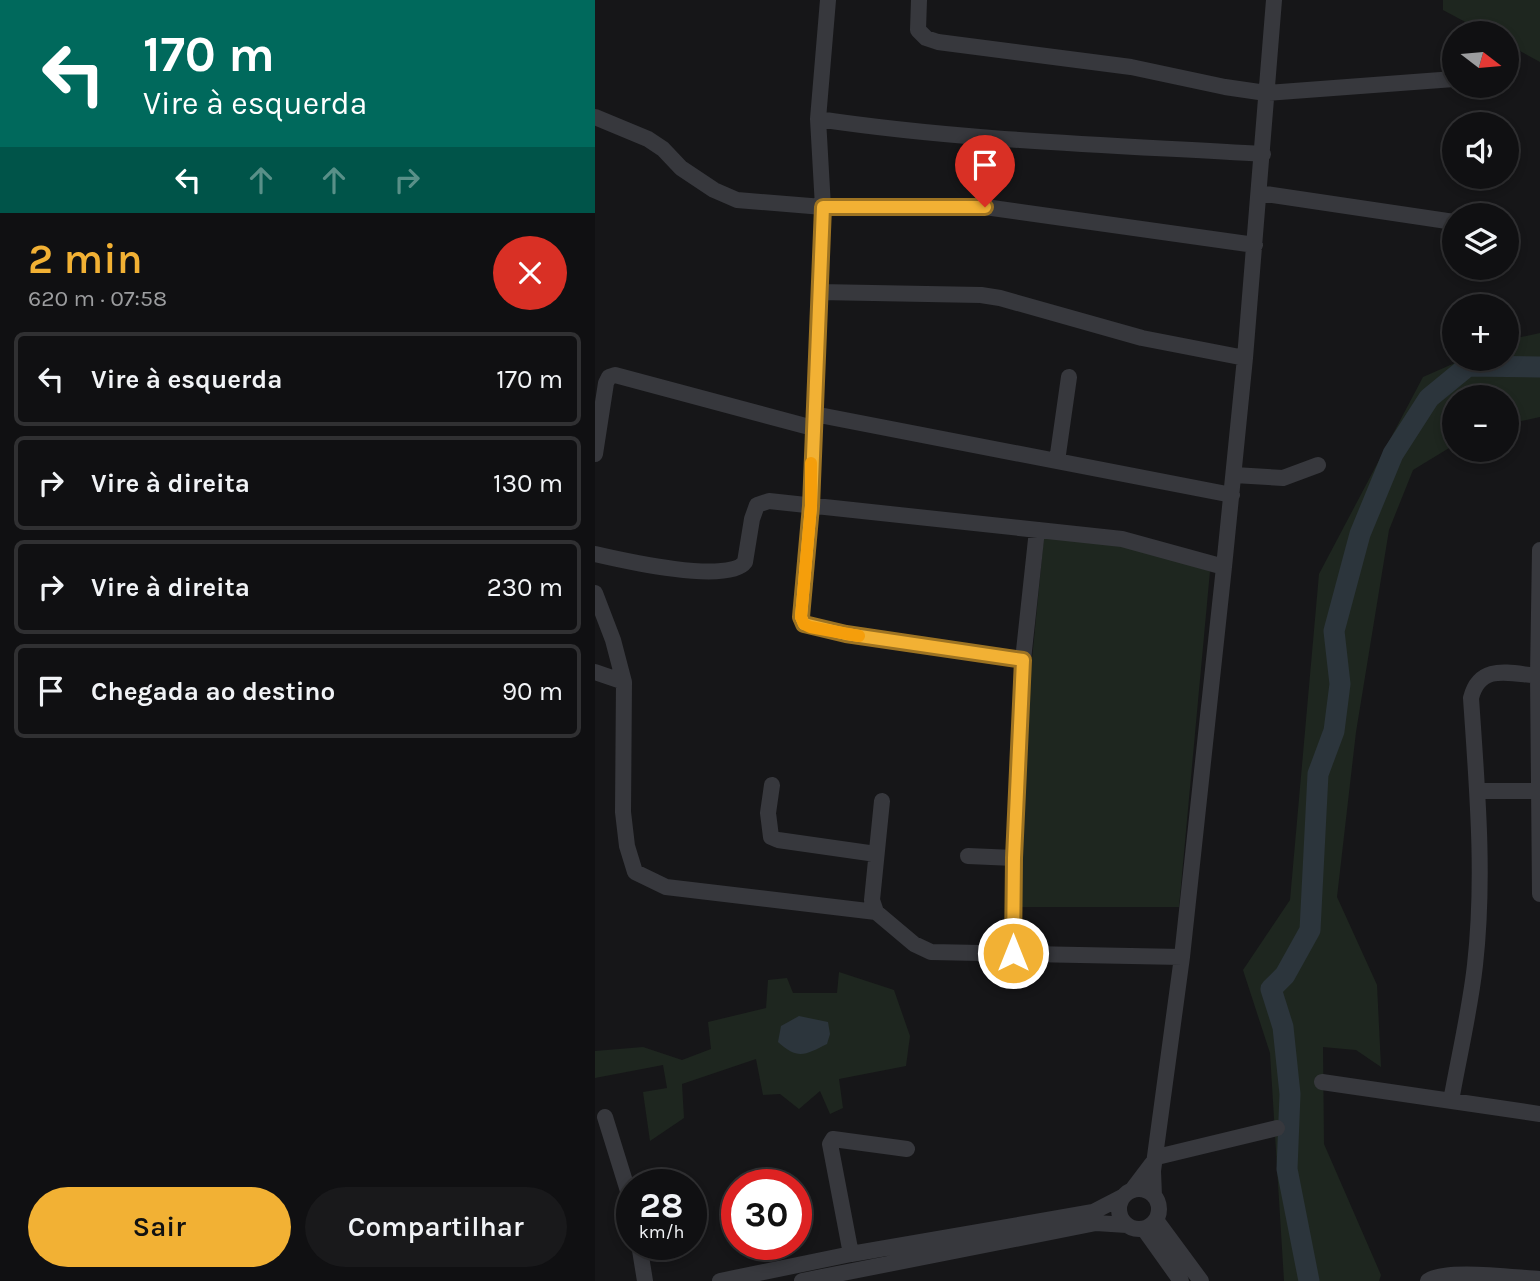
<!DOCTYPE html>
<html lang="pt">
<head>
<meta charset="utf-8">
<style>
  :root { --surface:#101012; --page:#19191b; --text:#f1f3f6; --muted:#9c9d9f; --line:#303032; --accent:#f2b134 }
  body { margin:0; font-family:Karla,sans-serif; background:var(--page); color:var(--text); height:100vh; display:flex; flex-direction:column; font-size:26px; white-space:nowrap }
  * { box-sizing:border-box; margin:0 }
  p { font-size:23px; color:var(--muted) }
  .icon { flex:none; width:38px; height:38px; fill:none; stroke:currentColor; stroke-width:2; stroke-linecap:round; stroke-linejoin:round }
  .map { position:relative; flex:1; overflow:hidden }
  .sheet { display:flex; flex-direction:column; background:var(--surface); width:595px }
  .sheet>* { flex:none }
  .top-card { background:#00695c; color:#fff; overflow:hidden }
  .needle { width:46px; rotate:106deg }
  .buttons { position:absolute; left:847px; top:21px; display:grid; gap:14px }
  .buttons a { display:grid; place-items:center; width:77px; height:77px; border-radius:50%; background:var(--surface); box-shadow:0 4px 10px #0003,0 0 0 2px var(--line); font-size:35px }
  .speed { position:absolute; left:21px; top:1169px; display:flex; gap:14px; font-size:35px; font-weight:700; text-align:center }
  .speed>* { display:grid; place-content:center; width:91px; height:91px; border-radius:50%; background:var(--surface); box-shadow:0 4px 10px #0003,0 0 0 2px var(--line); line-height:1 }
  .speed small { font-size:18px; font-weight:400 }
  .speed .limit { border:10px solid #d22; background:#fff; color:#111 }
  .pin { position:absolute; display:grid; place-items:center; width:60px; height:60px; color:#fff; margin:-72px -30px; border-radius:50% 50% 50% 0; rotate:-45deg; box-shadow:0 0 7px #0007 }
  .pin .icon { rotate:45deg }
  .me { position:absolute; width:77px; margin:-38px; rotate:0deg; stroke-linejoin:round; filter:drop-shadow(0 0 5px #0008) }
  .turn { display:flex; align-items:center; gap:24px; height:147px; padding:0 28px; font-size:32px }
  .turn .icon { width:91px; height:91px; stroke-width:2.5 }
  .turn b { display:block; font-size:49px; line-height:60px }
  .lanes { display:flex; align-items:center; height:66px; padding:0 28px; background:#0003; justify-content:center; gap:35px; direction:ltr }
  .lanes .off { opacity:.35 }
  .round { display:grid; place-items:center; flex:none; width:74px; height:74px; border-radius:37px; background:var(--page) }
  .headline { display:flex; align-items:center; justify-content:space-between; height:119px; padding:0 28px }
  h1 { font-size:42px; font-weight:600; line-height:52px; color:var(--accent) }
  .primary-button { display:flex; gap:14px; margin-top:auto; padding:14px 28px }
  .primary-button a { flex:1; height:80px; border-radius:42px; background:var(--accent); color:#111; font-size:28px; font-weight:600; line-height:80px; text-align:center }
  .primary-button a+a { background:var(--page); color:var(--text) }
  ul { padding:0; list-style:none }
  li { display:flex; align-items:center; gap:21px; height:94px; margin:0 14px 10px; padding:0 14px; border:4px solid var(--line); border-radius:10px }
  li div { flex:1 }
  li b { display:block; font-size:26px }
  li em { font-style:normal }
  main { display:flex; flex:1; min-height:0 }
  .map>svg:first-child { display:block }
</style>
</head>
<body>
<main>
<section class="sheet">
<div class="top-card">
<div class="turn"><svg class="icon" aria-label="left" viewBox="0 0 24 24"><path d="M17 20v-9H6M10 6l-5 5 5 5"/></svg><div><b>170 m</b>Vire à esquerda</div></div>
<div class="lanes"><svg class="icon" aria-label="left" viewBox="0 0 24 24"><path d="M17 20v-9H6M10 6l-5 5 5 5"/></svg><svg class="icon off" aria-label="ahead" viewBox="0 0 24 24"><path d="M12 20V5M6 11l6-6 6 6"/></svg><svg class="icon off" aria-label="ahead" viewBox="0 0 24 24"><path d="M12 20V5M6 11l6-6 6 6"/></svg><svg class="icon off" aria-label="right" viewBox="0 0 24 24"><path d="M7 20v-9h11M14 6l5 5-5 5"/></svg></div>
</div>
<div class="headline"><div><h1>2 min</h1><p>620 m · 07:58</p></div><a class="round" style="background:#d93025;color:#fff"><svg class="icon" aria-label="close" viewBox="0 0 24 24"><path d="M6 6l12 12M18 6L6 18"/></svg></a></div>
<ul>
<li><svg class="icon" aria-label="left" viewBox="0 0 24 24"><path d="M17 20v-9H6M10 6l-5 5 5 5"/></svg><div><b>Vire à esquerda</b></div><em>170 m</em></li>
<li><svg class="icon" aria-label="right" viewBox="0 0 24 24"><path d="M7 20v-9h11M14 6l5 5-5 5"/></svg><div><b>Vire à direita</b></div><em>130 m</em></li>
<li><svg class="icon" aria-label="right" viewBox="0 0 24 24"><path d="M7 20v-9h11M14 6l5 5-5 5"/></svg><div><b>Vire à direita</b></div><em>230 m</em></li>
<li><svg class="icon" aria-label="arrive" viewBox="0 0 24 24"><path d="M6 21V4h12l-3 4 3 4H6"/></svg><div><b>Chegada ao destino</b></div><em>90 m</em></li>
</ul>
<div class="primary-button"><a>Sair</a><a>Compartilhar</a></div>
</section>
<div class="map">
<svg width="945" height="1281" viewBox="0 0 945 1281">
  <rect width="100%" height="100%" fill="#161618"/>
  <!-- green -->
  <path fill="#1e261f" d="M848,0h97v62l-33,-18v-11h-21l-43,-23z
    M945,333v84l-33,7v-27h-53v48l-41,25 -24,60 -33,202 -19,165 40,88 4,82 -25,-17 -33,-3 1,97 57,131 -2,6h-95l-14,-228 -27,-83 47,-70 29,-326 104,-197 41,-18h43v-19z
    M449,536l77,8 89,27 -31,336h-159l8,-207z
    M244,972l55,18 16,46 -4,30 -67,13 4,29 -13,6 -10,-23 -21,18 -19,-15 -17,1 -7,-36 -74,25 2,34 -34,23 -7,-49 24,-4 -4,-23 -68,13v-27l48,-4 39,13 29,-11 -3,-27 58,-14 2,-28 19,-2 6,15h44z"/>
  <!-- water -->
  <path fill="#2c353c" d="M204,1016l29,6 2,12 -3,10c-22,11 -29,16 -49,-2l3,-16z"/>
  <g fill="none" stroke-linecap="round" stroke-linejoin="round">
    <!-- river -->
    <path stroke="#2c353c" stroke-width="21" d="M714,1281l-22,-112 3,-75 -7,-67 -12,-38 14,-14 25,-45 8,-156 16,-43 6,-47 -6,-53 26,-97 33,-80 36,-56 39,-32 72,1"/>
    <!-- minor -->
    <path stroke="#37383d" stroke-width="16" d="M233,0l-10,119 5,88 -12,299 -10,111 3,7 42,10 177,26
      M324,0l-1,30 8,8 12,4 193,25 94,20 41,6 188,-14
      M0,117l53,22 15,10 18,19 33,22 23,10 86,7h162l270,38
      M223,119c147,22 296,26 445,35
      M664,193l195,29
      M224,292l162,3 19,3 142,40 103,20
      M219,414l418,81
      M0,454l11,-71 3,-6 6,-2 198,53
      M462,461l12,-84
      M639,475l49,3 35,-13
      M945,550l-2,125 2,219
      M0,554c26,6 134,31 150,8l7,-43 5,-14 12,-4 353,38 102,28
      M0,593l18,47 11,42 -1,130 4,34 8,26 31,15 210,25 38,32 17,8 251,5
      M0,672l29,10
      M177,785l-4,28 3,24 7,3 98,14
      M882,791h61
      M373,856l46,2
      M281,912l-4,-12 10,-99
      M418,953l1,-95 9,-198 14,-130
      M727,1082l218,32
      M856,1101c8,-45 19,-91 24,-136 10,-89 2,-178 -4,-267 9,-36 40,-24 69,-22
      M10,1117l27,87
      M524 1209a20 20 0 1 1 40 0a20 20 0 1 1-40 0Z
      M537,1190l25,-33 120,-29
      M559,1196l-1,-25 29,-214 42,-390 21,-209 29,-358
      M561,1220l45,61
      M549,1229l37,52
      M44,1244l6,37
      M256,1254l-21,-110 3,-5 74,10
      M125,1281l131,-27 242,-42 29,-15
      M207,1281l294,-58 31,2
      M833,1281c16,-13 89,-3 112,-2"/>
  </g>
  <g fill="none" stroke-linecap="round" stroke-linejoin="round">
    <!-- route casing -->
    <g stroke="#9d7322" stroke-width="18">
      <path id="route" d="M390,207h-162l-12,299 -10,111 3,7 42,10 177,26 -9,198 -1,95"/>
    </g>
    <!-- route -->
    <use href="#route" stroke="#f2b134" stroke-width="12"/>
    <!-- slow -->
    <path stroke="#f59e0b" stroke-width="12" d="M216,463v43l-10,111 3,7 6,3 49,9"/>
  </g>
</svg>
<div class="buttons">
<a><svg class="needle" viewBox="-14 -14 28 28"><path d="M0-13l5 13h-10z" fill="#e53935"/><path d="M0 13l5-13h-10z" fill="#9c9d9f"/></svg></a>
<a><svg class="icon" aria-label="sound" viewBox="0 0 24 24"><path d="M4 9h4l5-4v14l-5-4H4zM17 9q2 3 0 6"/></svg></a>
<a><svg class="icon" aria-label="layers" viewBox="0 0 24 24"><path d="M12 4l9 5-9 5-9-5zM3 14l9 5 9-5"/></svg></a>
<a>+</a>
<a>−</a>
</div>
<div class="speed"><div>28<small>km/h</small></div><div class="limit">30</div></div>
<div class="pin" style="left:390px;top:207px;background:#d93025"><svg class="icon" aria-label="arrive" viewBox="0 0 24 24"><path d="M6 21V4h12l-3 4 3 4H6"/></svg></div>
<svg class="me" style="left:418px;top:953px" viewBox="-20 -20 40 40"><circle r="17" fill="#f2b134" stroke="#fff" stroke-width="3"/><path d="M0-11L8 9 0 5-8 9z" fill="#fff"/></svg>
</div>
</main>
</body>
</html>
